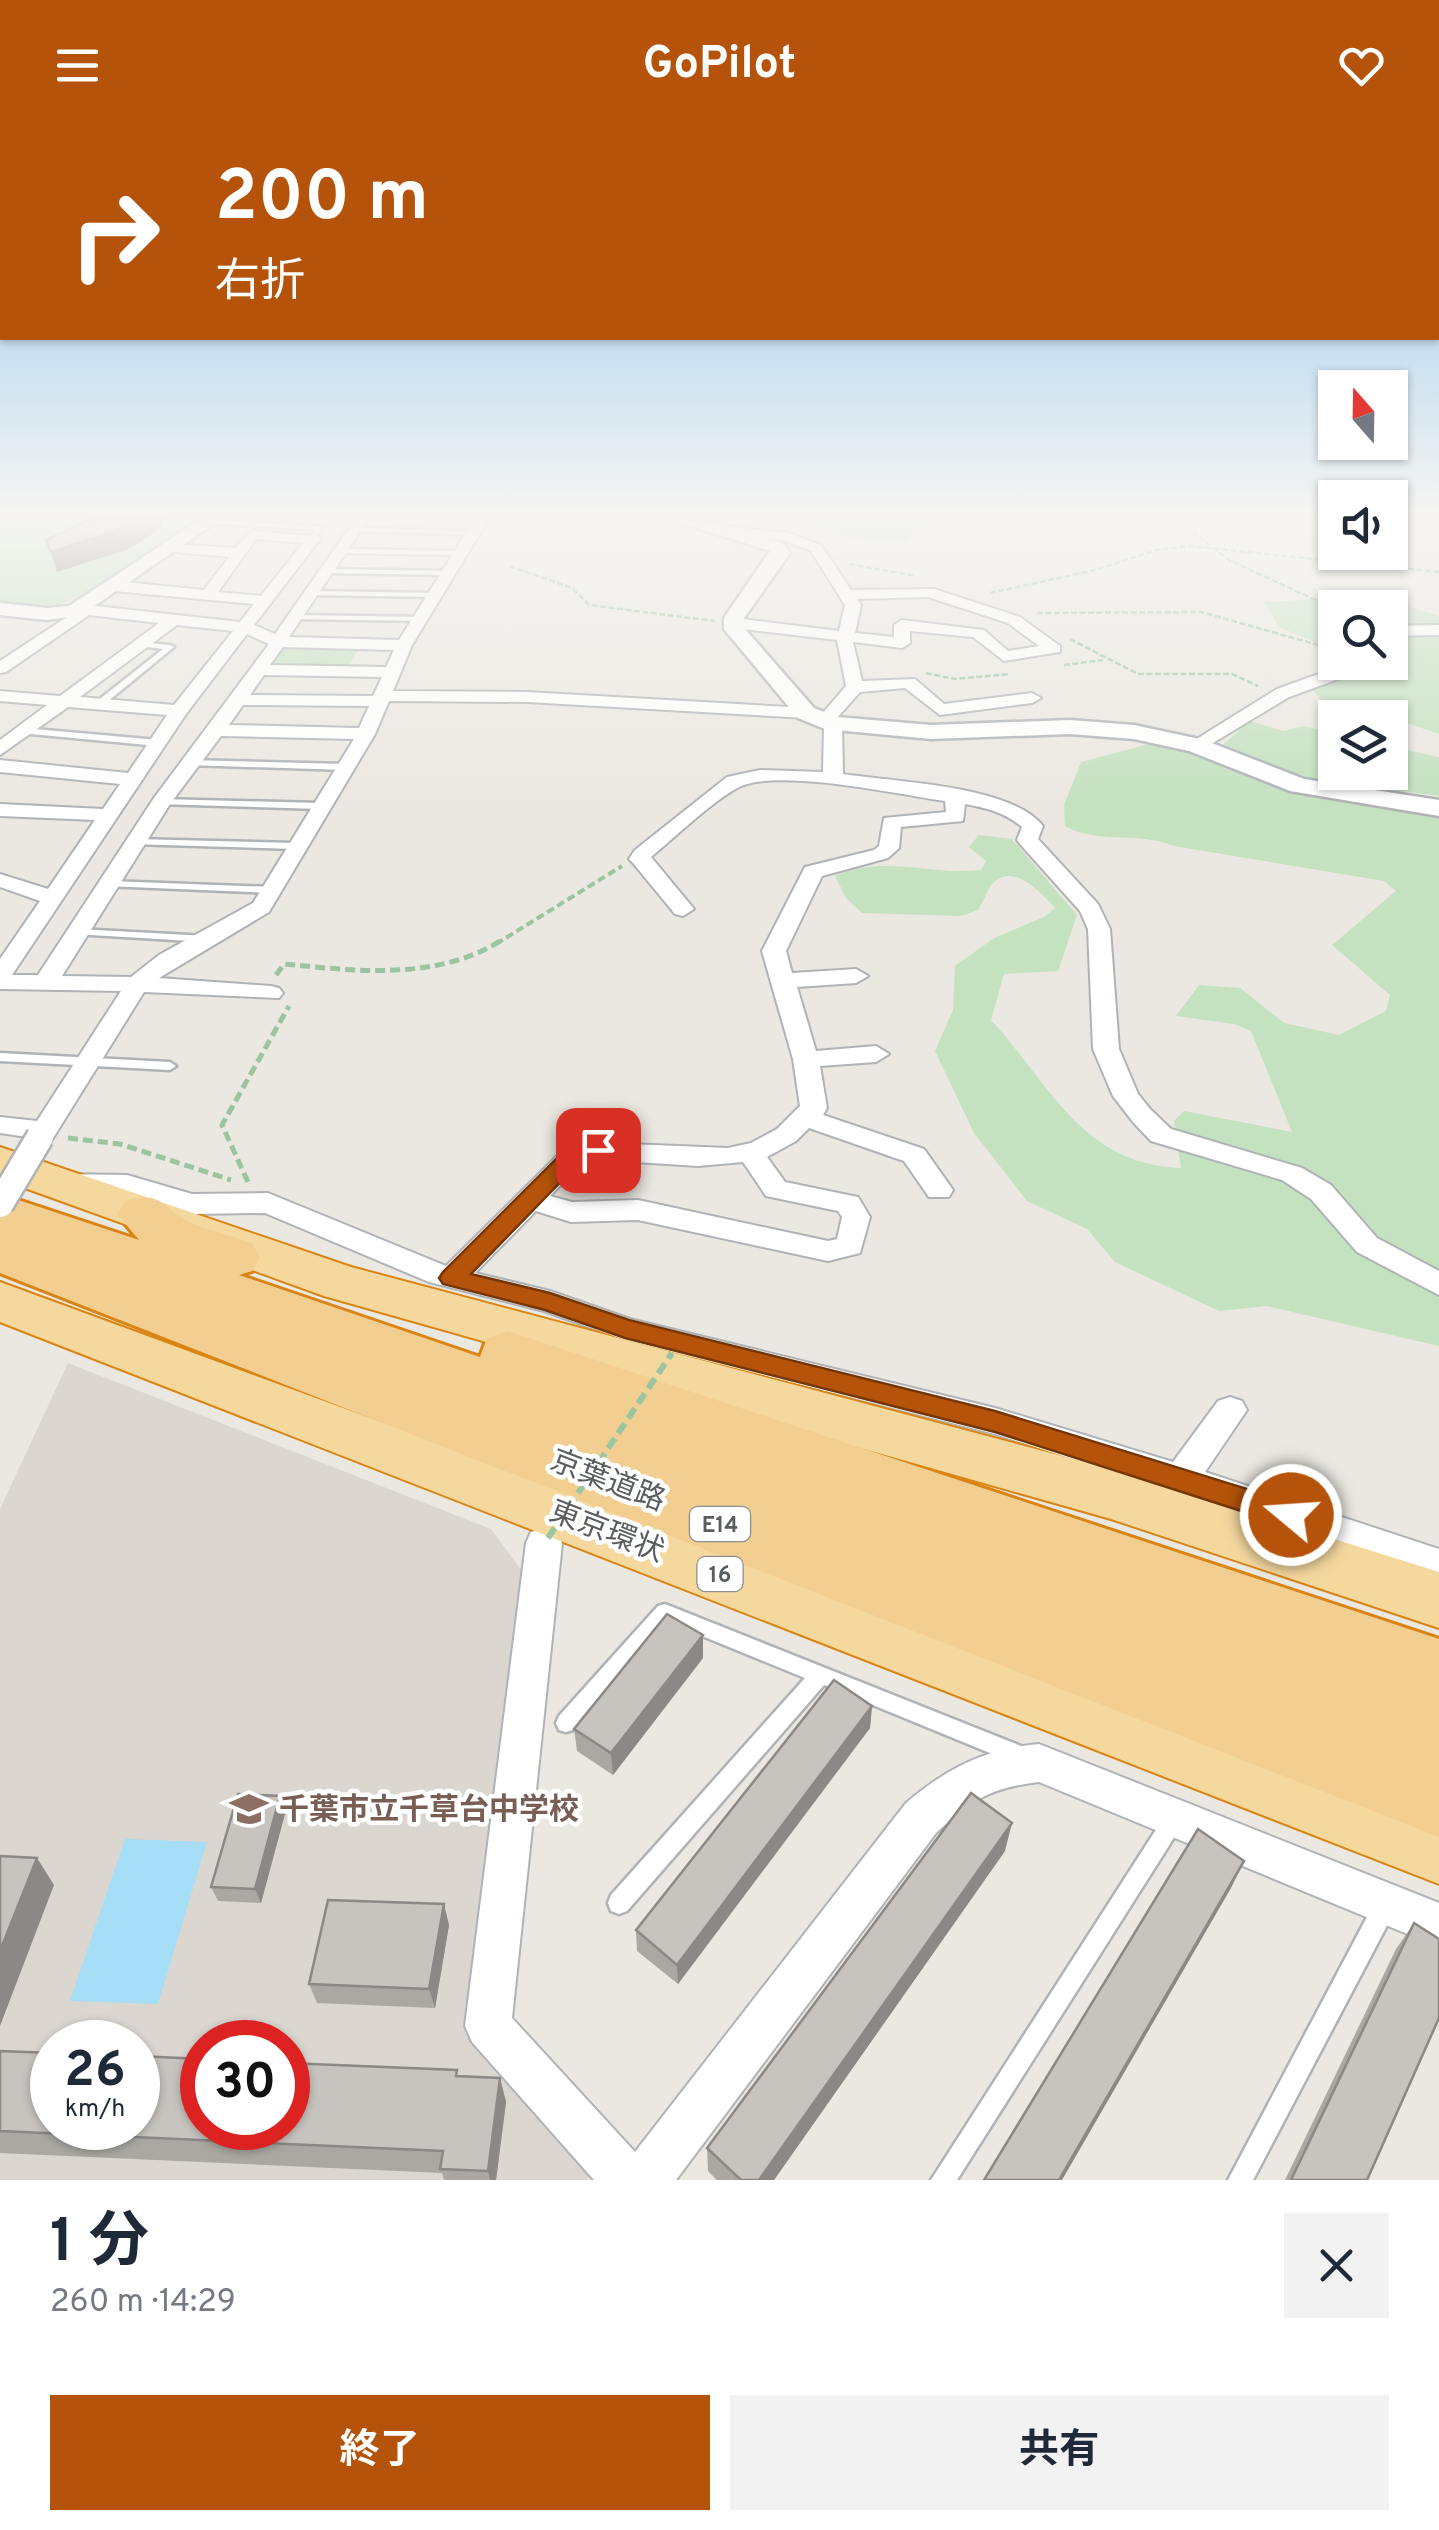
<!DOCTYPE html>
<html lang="ja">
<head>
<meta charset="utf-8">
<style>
  :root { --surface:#fff; --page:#f2f2f3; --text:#1f2937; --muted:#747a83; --accent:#b45309 }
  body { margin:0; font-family:Overpass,"Noto Sans JP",sans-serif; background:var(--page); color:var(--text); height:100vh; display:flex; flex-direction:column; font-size:38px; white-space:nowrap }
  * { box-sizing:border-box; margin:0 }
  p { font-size:32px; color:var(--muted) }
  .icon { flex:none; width:55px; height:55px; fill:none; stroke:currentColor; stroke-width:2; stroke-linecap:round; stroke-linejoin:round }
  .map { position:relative; height:2050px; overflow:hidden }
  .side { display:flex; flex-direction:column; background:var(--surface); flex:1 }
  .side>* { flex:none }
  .top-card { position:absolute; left:0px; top:0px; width:1440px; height:210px; box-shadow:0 2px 8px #0004; background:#b45309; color:#fff; overflow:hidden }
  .needle { width:65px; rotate:340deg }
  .tools { position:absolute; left:1318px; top:240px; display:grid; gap:20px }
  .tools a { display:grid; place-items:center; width:90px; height:90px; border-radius:0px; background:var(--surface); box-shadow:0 2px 8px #0004; font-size:50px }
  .speed { position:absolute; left:30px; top:1890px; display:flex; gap:20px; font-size:50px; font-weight:700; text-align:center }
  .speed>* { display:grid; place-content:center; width:130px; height:130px; border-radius:50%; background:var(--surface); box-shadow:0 2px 8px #0004; line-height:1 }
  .speed small { font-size:25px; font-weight:400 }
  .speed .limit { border:15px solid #d22; background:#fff; color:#111 }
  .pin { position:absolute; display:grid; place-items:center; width:85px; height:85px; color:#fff; margin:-42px; border-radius:20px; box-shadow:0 5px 15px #0006 }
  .me { position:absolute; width:110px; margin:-55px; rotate:288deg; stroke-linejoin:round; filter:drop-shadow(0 0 8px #0008) }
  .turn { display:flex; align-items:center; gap:35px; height:210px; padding:0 50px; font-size:45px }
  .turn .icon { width:130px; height:130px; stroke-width:2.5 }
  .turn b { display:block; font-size:70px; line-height:85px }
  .round { display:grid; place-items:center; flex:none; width:105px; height:105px; border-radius:0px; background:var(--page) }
  .overview { display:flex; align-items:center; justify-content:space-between; height:170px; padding:0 50px }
  h1 { font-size:60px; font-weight:700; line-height:75px }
  .primary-button { display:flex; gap:20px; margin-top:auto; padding:20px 50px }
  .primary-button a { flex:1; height:115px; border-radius:0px; background:var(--accent); color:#fff; font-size:40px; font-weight:700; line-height:115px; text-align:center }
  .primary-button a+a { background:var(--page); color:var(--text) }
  header { display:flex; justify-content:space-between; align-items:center; height:130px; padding:0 50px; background:var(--accent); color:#fff; font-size:45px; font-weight:700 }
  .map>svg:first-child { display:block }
</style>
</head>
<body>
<header><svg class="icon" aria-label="menu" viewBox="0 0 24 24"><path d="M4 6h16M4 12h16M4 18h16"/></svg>GoPilot<svg class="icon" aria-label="heart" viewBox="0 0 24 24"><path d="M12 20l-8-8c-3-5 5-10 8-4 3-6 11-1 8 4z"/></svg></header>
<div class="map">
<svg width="1439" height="2050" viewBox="0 0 1439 2050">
  <rect width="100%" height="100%" fill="#ebe8e1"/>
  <!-- education -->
  <path fill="#dbd7d0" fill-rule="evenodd" d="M68,1233l423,166 34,46 -55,468 122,131 -5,6h-587v-671zM52,1912h86v86h-86zM202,1912h86v86h-86z"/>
  <!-- green -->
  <path fill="#c4e1c0" d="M0,387h209l-102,67 -53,23 -54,-5z
    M823,387h109l-27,25 -53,-4 -48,-13z
    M1363,462l76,24v118l-32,-11 -17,3v-8c-29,-1 -61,-1 -78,-30l33,-12v-13l45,-1v-54h-55v42l-56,-23 -15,-25 73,-4z
    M295,516h65l-14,24 -77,-1 14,-21z
    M1250,591l33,10 21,-5 31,7v39h55v-26l49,11v39l-136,-18 -84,-30z
    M1176,613l93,38 170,30v535l-172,-40 -48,5 -104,-49 -28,-33 -60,-28 -53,-68 -39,-82 18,-41 2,-44 39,-28 50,-21 11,-9c-13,-14 -40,-45 -61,-26 -7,6 -10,20 -16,28l-17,6 -99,-3 -16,-15 -11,-22c50,-22 95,0 146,-6l5,-9 -17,-14 10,-12 33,4 65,76 -19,56 -54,3 -13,46c59,64 91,145 190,148l-7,-47 10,-10 108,21 -41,-101 -17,-7 -58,-8 23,-31 41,3 44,35 55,12 47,-24 4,-16 -58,-50 64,-54 -12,-10 -210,-35c-35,-15 -75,-1 -109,-20l-1,-21 17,-43 64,-17z"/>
  <!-- water -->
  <path fill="#a6ddf7" d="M125,1709l82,3 -49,162 -88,-3z"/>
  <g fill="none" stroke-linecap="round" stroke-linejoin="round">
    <!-- service casing -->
    <g stroke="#afb3b6" stroke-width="5">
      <path id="service" d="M209,390l110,6 3,2 -9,13 -4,-2 6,-9 -108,-7z
        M356,398l119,3 3,2 -3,2 -121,-4z
        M341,419l122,2 4,2 -4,2 -125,-2 -1,-2z
        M327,439l122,2 4,2 -4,2 -125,-2v-4z
        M312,461l122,2 4,2 -4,2 -125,-2 -1,-2z
        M296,485l127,2 4,2 -4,2 -130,-2v-4z
        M139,512l31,3 4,2 -72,59h-6v-4l67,-53 -24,-3z
        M23,598l135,12 5,3 -5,3 -138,-13 -2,-2z
        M190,630l155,4 5,3 -5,3 -158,-5v-4z
        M161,669l159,4 5,3 -5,3 -163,-5 -1,-2z
        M135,709l161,4 5,3 -5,3 -165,-5 -1,-2z
        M109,751l164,6 5,3 -5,3 -168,-7v-4z
        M78,799l129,7 6,3 -6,3 -133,-8 -2,-2z
        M0,923l170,9 6,4 -6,4 -170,-9z
        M665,1474l361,144 3,7 -3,7 -7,3 -195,-80 -197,226 -8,3 -8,-3 -3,-8 3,-8 194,-217 -137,-56 -95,108 -7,2 -7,-2 -3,-7 3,-7 99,-110z
        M1175,1678l7,3 3,7 -3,7 -225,355h-26l237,-369z
        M1384,1767l8,3 3,8 -3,8 -139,264h-25l148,-280z"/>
    </g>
    <!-- minor casing -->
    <g stroke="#afb3b6" stroke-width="4">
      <path id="minor" d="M357,387h13l-81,120 110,3 77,-123h14l-78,128 -19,46 134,1 279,16 9,5 -9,5 -279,-16 -138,-1 -14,33 -106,178 -110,66 112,8 8,2 4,5 -4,5 -135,-6 -94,151h-20l-3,-6 -27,-4v-16l37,4 84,-130 -121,-2v-30l40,-58 -40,-14v-13l48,15 47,-69 -95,-4v-12l103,5 17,-25 -120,-12v-12l128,13 39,-58 -99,-8 -68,48v-15l47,-35 -47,-4v-10l60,5 99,-73 -70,-8 -83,57 -6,1v-12l73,-48 -3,-4 8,-5 162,18 14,-18 -140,-13 -8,-5 8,-5 90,9 25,-33 -64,-6v-6l5,-1 65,4 17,-17 66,5 2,3 -66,86 21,9zM256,409l47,4 -42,53 -43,-4zM177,495l56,6 -59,74 -94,-8zM247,504l22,10 -115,154 -116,177h-26l174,-261zM283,517l111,3 -8,17 -116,-2zM264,545l118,2 -9,19 -123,-1zM243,575l126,1 -10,22 -130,-3zM221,606l133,3 -101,164 -94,52 -28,22 -69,-1 108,-172z
        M713,395l75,8 33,12 30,45 83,-1 86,28 40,29v6l-56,9 -31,-24 -63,-6v12l-8,5 -49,-6 9,39 53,-2 29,25 88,-11 9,5 -9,5 -92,12 -35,-27 -45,4 -24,27 6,5 1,50c51,8 168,11 200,52l-5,13 60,65 12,25 9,120 19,45 13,16 20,19 131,39 29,17 46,53 62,33v24l-82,-43 -46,-53 -29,-19 -131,-39 -18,-19 -20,-26 -20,-47 -5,-120 -8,-18 -60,-67 -3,-4 5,-13c-16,-14 -35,-19 -57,-23l-2,17 -62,6 -2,21 -11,10 -66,18 -36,75 6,22 64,-4 12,7 -12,7 -59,4 19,64 60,-5 13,8 -13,8 -56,4 7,42 -4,7 101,34 29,41 -4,7h-20l-25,-36 -95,-33 -13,13 -29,16 18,25 73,15 12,20 -10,36 -32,8 -190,-41 -67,2 -35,-11 -61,62 75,18 80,28 365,89 178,54 45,-61 12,-4 12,4 5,9 -42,62 234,77v30l-444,-145 -370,-94 -81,-29 -115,-29 -164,-69 -74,1 -66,-21 -67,-7 -4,-6 4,-6 69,1 65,19 76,-1 178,73 116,-115 42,-8 124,5 23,-5 26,-14 23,-23 -7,-47 -31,-108 43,-84 69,-17 5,-4 5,-28 62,-6 -1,-11c-48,-7 -158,-31 -201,-16 -22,7 -72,55 -93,72l43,52 -11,7 -8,-2 -42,-51 -4,-4 6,-9 92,-73 33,-7 63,2 1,-46 -8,-5 30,-35 -9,-46 -104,-12 -8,-5 8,-5 106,13 6,-26 -34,-54 -26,-10 -77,-9 -2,-3zM928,467l80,26 31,23 -31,5 -24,-21 -82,-10 -8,5v12l-39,-4 6,-28 -4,-6zM604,1030l94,6 45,-4 23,34 72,15 4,6 -5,22 -9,2 -190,-41 -66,2 -22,-6 31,-32z
        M1439,495v10l-49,1v-10z
        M1335,527v5h10l-4,16 -52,19 -86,52 -7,2 -9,-6 90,-56 50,-18 2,-9z
        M544,1398l13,4 5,11 -50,475 123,134 271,-349c41,-35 79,-54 133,-59l400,159v44l-400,-165c-50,6 -67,18 -103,51l-260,347h-82l-122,-138 -7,-16 61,-483 5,-11z"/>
    </g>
    <!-- tertiary casing -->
    <g stroke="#afb3b6" stroke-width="5">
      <path id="tertiary" d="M204,387h20l-143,98 -34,5 -47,-5v-12l47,5 22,-2z
        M663,387h29l91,26 7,10 -46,65v10l70,80 23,9 94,8 139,-5 64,5 70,15 100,39 135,21v16l-149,-25 -101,-40 -55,-12 -64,-5 -139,5 -106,-10 -27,-11 -74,-89v-11l46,-67z"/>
    </g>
    <!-- trunk casing -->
    <g stroke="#d98413" stroke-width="4">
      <path id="trunk" d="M0,1017l351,120 760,202 328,103v56l-328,-109 -787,-223 -324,-117z
        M0,1152l1439,528v74l-1439,-562z"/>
    </g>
    <!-- motorway casing -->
    <g stroke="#d98413" stroke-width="6">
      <path id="motorway" d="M0,1064l139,46 -22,-26 8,-13c38,-11 36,7 65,21 19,9 42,14 62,21l8,14 -8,14 -13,4 241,82 7,-19 21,-7 931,308v198l-1439,-564z"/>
    </g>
    <!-- path-far2 -->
    <path stroke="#9bc4a1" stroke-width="2.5" stroke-dasharray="6 2.5" stroke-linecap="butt" d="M1162,387l23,9 44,34 106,49
      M849,434l67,12
      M509,436l63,22 17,17 126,16
      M990,463l105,-23 62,-20 33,-4 249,26
      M1037,483l164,-1 128,36
      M1070,509l68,35h94l26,12
      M1064,535l39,-5
      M926,543l29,6 54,-5"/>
    <!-- path-far1 -->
    <path stroke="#9bc4a1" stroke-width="4" stroke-dasharray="8 4" stroke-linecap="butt" d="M496,814l126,-78"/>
    <!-- path -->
    <path stroke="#9bc4a1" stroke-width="5" stroke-dasharray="10 5" stroke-linecap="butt" d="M276,845l8,-11c72,7 152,17 216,-23
      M68,1008l52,6 111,36
      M248,1052l-26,-57 67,-119"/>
    <!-- service -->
    <use href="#service" fill="#fff" fill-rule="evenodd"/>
    <!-- minor -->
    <use href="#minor" fill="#fff" fill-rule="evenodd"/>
    <!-- tertiary -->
    <use href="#tertiary" fill="#fff" fill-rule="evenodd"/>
    <!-- trunk -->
    <use href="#trunk" fill="#f5d89e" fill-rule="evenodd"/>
    <!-- motorway -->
    <use href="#motorway" fill="#f3ce91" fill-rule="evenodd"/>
    <!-- minor-bridge casing -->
    <g stroke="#afb3b6" stroke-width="31" stroke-linecap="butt">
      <path id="minor-bridge" d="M0,1074l40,-67"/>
    </g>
    <!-- path-bridge -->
    <path stroke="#9bc4a1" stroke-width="6" stroke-dasharray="12 6" stroke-linecap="butt" d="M548,1408l124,-185"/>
    <!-- minor-bridge -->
    <use href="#minor-bridge" stroke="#fff" stroke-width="26"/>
  </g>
  <!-- wall -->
  <path fill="#aba8a3" d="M703,1528l-90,117 -36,-24 -3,-22z
    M872,1576l-2,22 -192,256 -41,-33 -1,-21z
    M286,1680l-25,93 -43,-2 -7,-14z
    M1005,1721l-231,329h-57l-9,-9 -1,-23z
    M1414,1793l-47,257h-82l111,-231z
    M449,1795l-14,83 -118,-5 -8,-19z
    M0,1921l500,27 6,24 -10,78h-52l-2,-7 -442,-20z"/>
  <!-- shaded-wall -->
  <path fill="#8b8885" d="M142,387h24l-9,14 -28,18 -72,23 -6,-20z
    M703,1505v23l-90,117 -2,-22z
    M872,1576l-2,22 -192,256 -1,-19z
    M280,1666l6,14 -25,93 -6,-14z
    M1012,1693l-7,28 -231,329h-15z
    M37,1728l17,27 -54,141v-75z
    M1244,1731l-13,27 -169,292h-3z
    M444,1774l5,21 -14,83 -6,-19z
    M500,1948l6,24 -10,78h-6l-2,-9z"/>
  <!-- building -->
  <path fill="#c7c3be" stroke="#8b8885" stroke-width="2.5" d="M96,387h46l-18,11 -73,24 -5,-12z
    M667,1484l36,21 -92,118 -37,-24z
    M834,1550l38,26 -195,259 -41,-35z
    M971,1663l41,30 -253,357h-18l-34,-32z
    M238,1664l42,2 -25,93 -44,-2z
    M1198,1699l46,32 -185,319h-75z
    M0,1726l37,2 -37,93z
    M328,1770l116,4 -15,85 -120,-5z
    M1414,1793l25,16v79l-72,162h-76z
    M0,1921l52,2v75h86v-72l64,3v69h86v-65l169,7 -1,6 44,2 -12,93 -48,-2 3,-18 -443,-20z"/>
  <!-- sky -->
  <linearGradient id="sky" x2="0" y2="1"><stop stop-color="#8dc4ee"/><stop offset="0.57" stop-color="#f6f5f2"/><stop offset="1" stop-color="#f6f5f2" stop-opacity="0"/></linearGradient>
  <rect width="1439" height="674" fill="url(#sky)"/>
  <!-- route -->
  <path fill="#b45309" stroke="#753606" stroke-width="2.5" d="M598,1012l8,2 3,6 -3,5 -26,7 -109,112 79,19 79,27 366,91 307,95 4,9 -4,8 -11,4 -296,-95 -370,-94 -80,-28 -102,-26 -4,-6 4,-6 121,-121z"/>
  <!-- icons -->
  <defs>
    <g id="school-bare" transform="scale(3)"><path d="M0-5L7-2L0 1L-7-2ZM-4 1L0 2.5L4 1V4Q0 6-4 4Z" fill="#8d6e63" stroke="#fff" stroke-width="2.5" paint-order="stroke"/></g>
  </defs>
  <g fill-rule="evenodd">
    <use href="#school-bare" x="249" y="1679"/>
  </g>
  <g text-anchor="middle" stroke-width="9" stroke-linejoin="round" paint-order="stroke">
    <!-- shield labels -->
    <g fill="#fff" stroke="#8c8e90" stroke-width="2.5">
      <rect x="690" y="1377" width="60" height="34" rx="8"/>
      <rect x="697.5" y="1427" width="45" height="34" rx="8"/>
    </g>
    <g font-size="22" font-weight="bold" fill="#5a5e61">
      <text x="720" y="1402">E14</text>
      <text x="720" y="1452">16</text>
    </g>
    <!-- near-street labels -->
    <g font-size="30" fill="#5a5e61" stroke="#fff">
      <text transform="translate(608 1350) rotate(21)" y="10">京葉道路</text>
      <text transform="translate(607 1401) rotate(21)" y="10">東京環状</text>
    </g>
    <!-- near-education labels -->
    <g font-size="30" font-weight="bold" fill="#785e54" stroke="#fff" text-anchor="start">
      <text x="279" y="1689">千葉市立千草台中学校</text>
    </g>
  </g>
</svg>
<div class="tools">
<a><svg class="needle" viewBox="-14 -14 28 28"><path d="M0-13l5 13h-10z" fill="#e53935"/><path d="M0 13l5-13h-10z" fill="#747a83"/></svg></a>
<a><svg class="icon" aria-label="sound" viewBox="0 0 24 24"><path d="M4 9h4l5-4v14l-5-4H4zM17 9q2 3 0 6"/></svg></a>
<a><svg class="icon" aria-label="search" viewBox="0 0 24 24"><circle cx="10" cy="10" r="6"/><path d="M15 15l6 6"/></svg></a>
<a><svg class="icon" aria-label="layers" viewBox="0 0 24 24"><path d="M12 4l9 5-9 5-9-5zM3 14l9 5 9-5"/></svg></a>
</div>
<div class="speed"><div>26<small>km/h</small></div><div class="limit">30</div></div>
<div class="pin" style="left:598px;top:1020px;background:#d93025"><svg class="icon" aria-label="arrive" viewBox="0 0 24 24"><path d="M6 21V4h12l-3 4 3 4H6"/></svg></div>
<svg class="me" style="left:1291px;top:1385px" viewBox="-20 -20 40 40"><circle r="17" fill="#b45309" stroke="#fff" stroke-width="3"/><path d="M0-11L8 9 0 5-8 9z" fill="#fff"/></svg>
<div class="top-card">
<div class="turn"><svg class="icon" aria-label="right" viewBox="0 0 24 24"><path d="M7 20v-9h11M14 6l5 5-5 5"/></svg><div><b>200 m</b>右折</div></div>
</div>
</div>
<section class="side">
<div class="overview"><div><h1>1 分</h1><p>260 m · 14:29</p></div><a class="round"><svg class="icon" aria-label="close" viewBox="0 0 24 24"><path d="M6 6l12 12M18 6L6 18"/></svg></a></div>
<div class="primary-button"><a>終了</a><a>共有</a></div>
</section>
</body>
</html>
